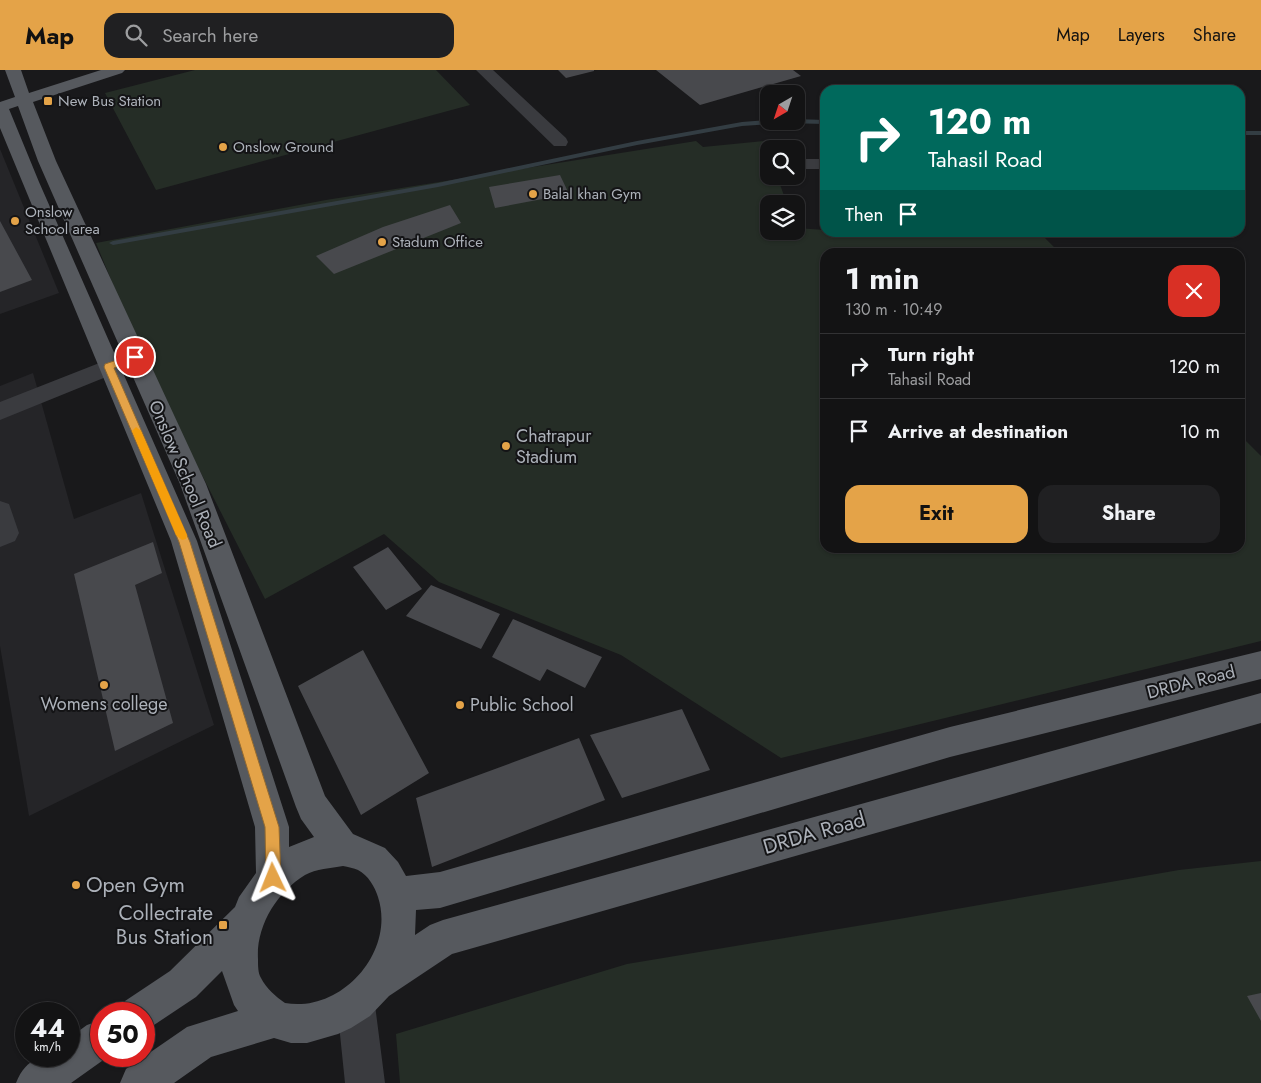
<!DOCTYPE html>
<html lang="en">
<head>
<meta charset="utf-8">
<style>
  :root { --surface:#131314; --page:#202022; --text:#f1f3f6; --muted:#9d9ea0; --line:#323234; --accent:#e4a348 }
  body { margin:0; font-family:Jost,sans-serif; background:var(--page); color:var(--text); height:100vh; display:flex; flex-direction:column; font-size:19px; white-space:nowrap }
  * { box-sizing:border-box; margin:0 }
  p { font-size:16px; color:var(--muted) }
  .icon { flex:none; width:28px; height:28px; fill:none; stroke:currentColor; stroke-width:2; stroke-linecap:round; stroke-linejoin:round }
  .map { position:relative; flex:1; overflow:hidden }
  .sheet { position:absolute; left:820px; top:178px; width:425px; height:305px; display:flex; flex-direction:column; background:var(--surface); border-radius:15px; box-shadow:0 1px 4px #0004,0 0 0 1px var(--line) }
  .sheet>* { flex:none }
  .hud { position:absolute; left:820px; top:15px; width:425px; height:152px; border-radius:15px; box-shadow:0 1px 4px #0004,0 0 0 1px var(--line); background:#00695c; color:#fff; overflow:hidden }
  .needle { width:32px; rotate:219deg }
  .tools { position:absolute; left:760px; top:15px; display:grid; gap:10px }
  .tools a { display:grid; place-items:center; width:45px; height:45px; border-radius:10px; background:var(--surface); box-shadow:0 1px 4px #0004,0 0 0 1px var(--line); font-size:25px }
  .speed { position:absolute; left:15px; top:932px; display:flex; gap:10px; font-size:25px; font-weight:700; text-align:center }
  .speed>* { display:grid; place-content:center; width:65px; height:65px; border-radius:50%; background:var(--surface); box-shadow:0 1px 4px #0004,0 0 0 1px var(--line); line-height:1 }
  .speed small { font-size:12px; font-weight:400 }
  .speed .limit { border:8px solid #d22; background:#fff; color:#111 }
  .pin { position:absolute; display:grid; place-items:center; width:42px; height:42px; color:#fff; margin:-21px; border:2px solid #fff; border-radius:50%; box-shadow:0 1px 5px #0007 }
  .me { position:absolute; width:55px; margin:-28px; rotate:358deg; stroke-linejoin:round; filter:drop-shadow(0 0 4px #0008) }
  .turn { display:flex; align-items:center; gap:18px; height:105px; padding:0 25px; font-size:22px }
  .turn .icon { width:65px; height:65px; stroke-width:2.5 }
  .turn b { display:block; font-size:35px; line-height:42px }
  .then { display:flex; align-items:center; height:48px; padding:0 25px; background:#0003; gap:10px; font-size:19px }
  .round { display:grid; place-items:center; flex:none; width:52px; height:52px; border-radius:15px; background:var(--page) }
  .headline { display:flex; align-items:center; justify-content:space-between; height:85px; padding:0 25px }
  h1 { font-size:30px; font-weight:700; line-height:38px }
  .button { display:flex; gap:10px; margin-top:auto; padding:10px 25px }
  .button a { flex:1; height:58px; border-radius:15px; background:var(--accent); color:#111; font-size:20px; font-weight:700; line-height:58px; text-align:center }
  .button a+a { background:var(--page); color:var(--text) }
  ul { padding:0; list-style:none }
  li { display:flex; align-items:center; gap:15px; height:65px; padding:0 25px; border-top:1px solid var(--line) }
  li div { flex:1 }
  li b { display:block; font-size:19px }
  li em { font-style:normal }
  header { display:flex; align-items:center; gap:30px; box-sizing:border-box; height:70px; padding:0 25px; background:var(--accent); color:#111 }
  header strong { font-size:24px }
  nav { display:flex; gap:28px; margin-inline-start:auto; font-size:18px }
  .search { width:350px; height:45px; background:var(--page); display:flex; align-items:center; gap:12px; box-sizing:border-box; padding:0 18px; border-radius:15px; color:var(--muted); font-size:19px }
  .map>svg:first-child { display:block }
</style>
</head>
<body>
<header>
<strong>Map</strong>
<div class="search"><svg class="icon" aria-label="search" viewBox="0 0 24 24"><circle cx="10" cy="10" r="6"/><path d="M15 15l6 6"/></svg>Search here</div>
<nav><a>Map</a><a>Layers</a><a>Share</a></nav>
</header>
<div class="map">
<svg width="1261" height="1013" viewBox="0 0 1261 1013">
  <rect width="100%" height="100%" fill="#19191b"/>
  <!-- built -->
  <path fill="#252528" d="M0,79l59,144 -59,21z
    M33,303l41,146 67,-26 73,232 -185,91 -29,-170v-260z"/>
  <!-- green -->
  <path fill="#252d26" d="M195,0h241l34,35 -314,85 -51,-97z
    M696,71l7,6 61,-6 5,13v22h8l10,28h-18v27h27v-3l29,2v2l73,1 147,5 14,14h-234v296h415v-113l21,21v185l-480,117 -160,-103 -182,-73 -55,-48 -119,65 -119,-234 -50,-122 230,-43z
    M1261,791v222h-861l-4,-49 231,-70 272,-45 280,-49z"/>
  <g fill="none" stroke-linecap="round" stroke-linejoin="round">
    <!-- stream -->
    <path fill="#333d43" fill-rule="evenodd" d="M796,49l29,1v4l-42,-1 -41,3 -105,19 -199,42 -325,58 -4,-2 4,-2 325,-58 199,-42 105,-19 27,-2 27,1z
      M1240,61h21v4h-21z"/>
  </g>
  <!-- building -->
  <path fill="#48494d" d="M558,0h36v1l-28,7z
    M656,0h137l8,6 -101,29z
    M560,105l9,19 -74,14 -6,-21z
    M450,135l11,18 -127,51 -18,-18 67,-29z
    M0,151l32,59 -32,12z
    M153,472l9,31 -27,12 38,138 -58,28 -41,-177z
    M388,477l34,42 -36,21 -33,-43z
    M431,515l69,29 -19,35 -75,-33z
    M513,549l89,38 -17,31 -38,-19 -7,12 -48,-24z
    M363,580l66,123 -68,42 -63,-129z
    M682,639l28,61 -88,28 -32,-63z
    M579,668l26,62 -173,67 -16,-69z
    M1261,923v28l-14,-25z"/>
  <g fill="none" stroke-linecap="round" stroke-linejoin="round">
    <!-- minor -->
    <path fill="#3a3b3f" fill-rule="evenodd" d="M476,0h17l73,68 2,4 -2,4h-12z
      M796,89h29v10h-29z
      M135,279l8,3 3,5 -3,5 -143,58v-18z
      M0,431l9,3 10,29 -4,8 -15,6z
      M356,916l13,6 6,13 10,78h-40l-8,-78 6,-13z"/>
    <!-- major -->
    <path fill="#56595e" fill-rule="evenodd" d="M5,0h16l8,23 72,-23h24l-3,3 -89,29 23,59 150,323 119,312 28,38 32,14 13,14 8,14 34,-4 510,-145 311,-76v28l-311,78 -510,151 -24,2 -1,25 15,-10 13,-5 818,-227v30l-809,231 -63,42 -19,20 -19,12 -13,6 -31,9h-16l-17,-5 -63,19 -37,26h-54l6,-14 61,-42 51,-16 -4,-6 -12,-34 -26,26 -45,30 -7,4v-17h-25l6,-13 45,-30 65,-64 4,-10 17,-24 -1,-46 -84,-286 -171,-413v-26l15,-5zM18,36l20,55 142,323 116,323 5,12 13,18 -25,10v-20l-92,-286 -158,-359 -30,-73zM343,796c5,1 11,2 15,4 10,5 17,17 20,27 18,55 -37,116 -93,106 -9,-6 -19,-15 -24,-25 -3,-5 -3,-12 -3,-19 -2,-33 19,-67 47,-84 11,-6 26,-7 38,-9z
      M101,950v36h8l-38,27h-55c11,-27 26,-27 53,-27v-18l18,-13z"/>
  </g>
  <!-- route -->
  <path fill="#e4a348" stroke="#946a2f" d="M135,284l5,3 -2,2 -24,9 76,174 89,285 2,51 -3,5 -5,2 -5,-2 -2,-5 -1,-51 -86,-285 -75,-175 1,-3z"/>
  <!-- slow -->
  <path fill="#f59e0b" d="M136,357l5,4 46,104 -1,4 -4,1 -6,-5 -44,-104z"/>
  <!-- markers -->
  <g fill="#e4a348" stroke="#141416" stroke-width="2">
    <rect x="43" y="26" width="10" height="10" rx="2.5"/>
    <circle cx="223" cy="77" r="5"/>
    <circle cx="533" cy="124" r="5"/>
    <circle cx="15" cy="151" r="5"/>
    <circle cx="382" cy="172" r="5"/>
    <circle cx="506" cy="376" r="5"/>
    <circle cx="104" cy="615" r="5"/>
    <circle cx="460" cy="635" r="5"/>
    <circle cx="76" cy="815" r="5"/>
    <rect x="218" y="850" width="10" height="10" rx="2.5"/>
  </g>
  <g text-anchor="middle" stroke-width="4" stroke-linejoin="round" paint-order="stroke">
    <!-- far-poi labels -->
    <g font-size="15" fill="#acb1b9" stroke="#141416" text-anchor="start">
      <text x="58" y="36">New Bus Station</text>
      <text x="233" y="82">Onslow Ground</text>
      <text x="543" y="129">Balal khan Gym</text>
      <text x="25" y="147">Onslow<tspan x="25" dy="17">School area</tspan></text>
      <text x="392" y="177">Stadum Office</text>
    </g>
    <!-- poi labels -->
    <g font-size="18" fill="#acb1b9" stroke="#141416" text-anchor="start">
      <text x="516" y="372">Chatrapur<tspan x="516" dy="21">Stadium</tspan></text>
      <text x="104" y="640" text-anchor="middle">Womens college</text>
      <text x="470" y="641">Public School</text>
    </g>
    <!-- street labels -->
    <g font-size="18" fill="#acb1b9" stroke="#141416">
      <text transform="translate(185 404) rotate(67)" y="6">Onslow School Road</text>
      <text transform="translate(1191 612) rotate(-14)" y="6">DRDA Road</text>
    </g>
    <!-- near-street labels -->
    <g font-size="21" fill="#acb1b9" stroke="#141416">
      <text transform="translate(814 763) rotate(-16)" y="7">DRDA Road</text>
    </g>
    <!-- near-poi labels -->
    <g font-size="21" fill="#acb1b9" stroke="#141416" text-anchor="start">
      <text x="86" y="822">Open Gym</text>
      <text x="213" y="850" text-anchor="end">Collectrate<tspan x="213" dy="24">Bus Station</tspan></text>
    </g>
  </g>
</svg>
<div class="tools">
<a><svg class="needle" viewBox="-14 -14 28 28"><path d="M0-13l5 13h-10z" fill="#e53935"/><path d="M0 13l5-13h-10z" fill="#9d9ea0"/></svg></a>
<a><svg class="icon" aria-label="search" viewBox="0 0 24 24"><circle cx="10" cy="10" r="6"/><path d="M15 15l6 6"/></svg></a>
<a><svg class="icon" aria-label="layers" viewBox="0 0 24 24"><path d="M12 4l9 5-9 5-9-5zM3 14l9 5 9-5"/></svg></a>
</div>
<div class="speed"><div>44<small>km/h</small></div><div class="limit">50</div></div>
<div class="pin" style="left:135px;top:287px;background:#d93025"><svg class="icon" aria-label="arrive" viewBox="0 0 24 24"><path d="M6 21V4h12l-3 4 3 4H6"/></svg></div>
<svg class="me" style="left:273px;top:808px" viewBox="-20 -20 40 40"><path d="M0-17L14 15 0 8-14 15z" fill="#e4a348" stroke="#fff" stroke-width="4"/></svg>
<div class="hud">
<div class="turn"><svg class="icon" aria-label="right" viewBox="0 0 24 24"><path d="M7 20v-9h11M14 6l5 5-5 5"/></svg><div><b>120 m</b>Tahasil Road</div></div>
<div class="then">Then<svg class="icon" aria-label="arrive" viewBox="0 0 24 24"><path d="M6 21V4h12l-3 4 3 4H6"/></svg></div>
</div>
<section class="sheet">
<div class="headline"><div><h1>1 min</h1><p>130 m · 10:49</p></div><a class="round" style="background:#d93025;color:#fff"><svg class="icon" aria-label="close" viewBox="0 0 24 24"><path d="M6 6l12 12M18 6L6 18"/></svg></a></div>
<ul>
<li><svg class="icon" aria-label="right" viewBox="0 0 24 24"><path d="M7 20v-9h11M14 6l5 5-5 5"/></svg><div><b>Turn right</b><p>Tahasil Road</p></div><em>120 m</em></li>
<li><svg class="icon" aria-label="arrive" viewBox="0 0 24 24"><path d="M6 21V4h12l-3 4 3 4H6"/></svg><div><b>Arrive at destination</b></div><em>10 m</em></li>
</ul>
<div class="button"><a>Exit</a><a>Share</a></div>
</section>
</div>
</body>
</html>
